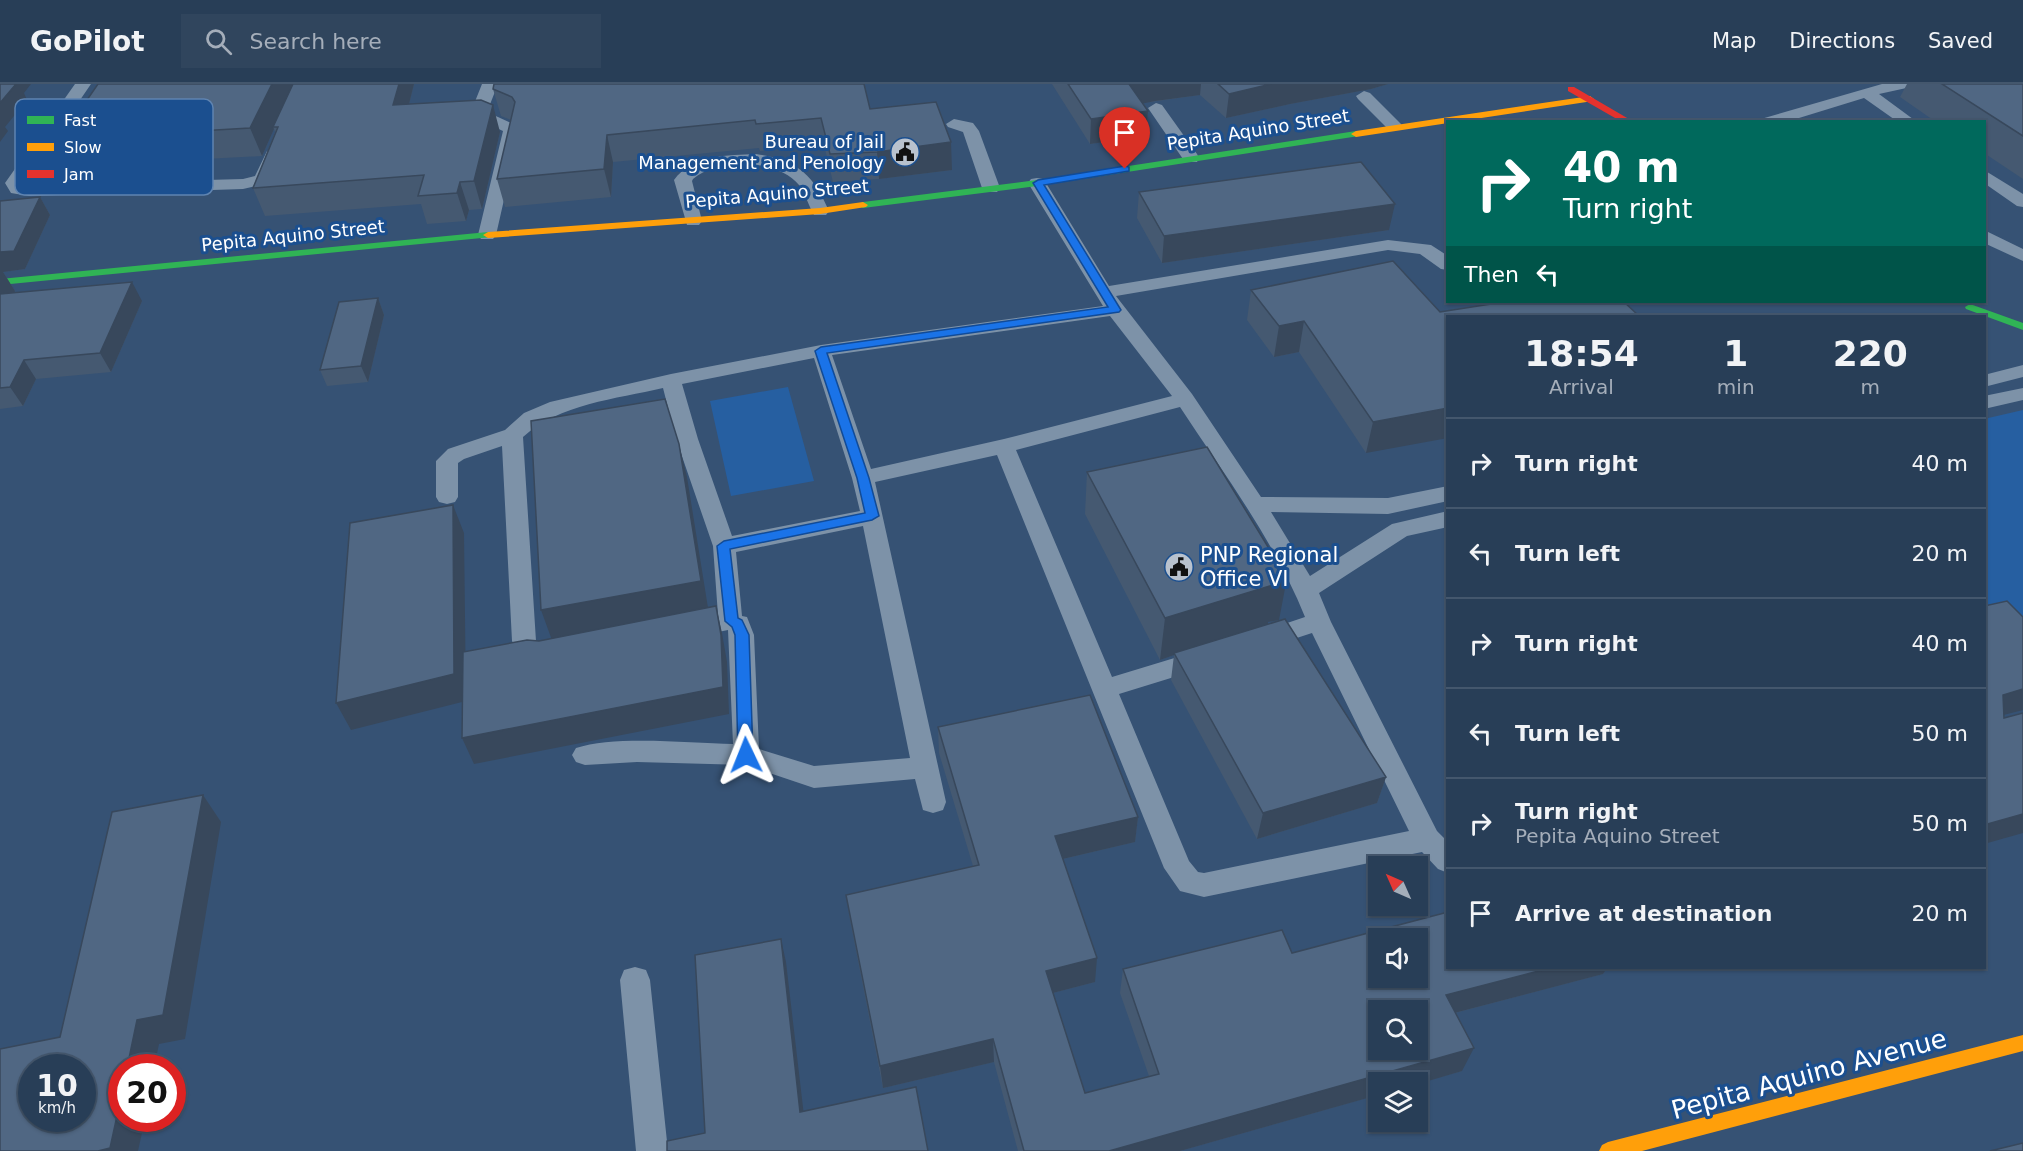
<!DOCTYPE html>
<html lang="en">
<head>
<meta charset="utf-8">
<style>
  :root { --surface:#283e57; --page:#30455d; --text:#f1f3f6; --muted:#a5aeba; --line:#44576d }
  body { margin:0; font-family:"DejaVu Sans",sans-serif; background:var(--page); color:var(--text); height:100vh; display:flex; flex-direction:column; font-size:22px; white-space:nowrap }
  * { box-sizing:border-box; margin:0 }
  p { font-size:20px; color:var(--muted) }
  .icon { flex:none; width:33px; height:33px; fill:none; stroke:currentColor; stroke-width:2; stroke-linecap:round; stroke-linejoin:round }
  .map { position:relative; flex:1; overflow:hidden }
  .sheet { position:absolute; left:1446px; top:231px; width:540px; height:654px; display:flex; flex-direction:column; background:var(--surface); border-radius:0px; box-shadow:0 2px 4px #0004,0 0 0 2px var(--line) }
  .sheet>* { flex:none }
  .guide { position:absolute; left:1446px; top:36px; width:540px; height:183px; border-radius:0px; box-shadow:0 2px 4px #0004,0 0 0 2px var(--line); background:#00695c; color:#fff; overflow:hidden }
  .needle { width:39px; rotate:315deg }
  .fabs { position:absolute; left:1368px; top:772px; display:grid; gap:12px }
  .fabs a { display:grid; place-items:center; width:60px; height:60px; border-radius:0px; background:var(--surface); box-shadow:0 2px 4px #0004,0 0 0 2px var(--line); font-size:30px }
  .speed { position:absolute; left:18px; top:970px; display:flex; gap:12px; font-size:30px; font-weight:700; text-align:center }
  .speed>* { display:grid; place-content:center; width:78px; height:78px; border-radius:50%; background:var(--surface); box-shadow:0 2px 4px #0004,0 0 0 2px var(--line); line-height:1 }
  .speed small { font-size:15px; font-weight:400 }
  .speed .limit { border:9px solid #d22; background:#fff; color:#111 }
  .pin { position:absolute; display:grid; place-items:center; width:51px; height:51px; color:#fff; margin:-62px -26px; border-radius:50% 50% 50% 0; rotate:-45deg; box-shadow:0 0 6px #0007 }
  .pin .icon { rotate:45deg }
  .me { position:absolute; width:66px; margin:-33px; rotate:358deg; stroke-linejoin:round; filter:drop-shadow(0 0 4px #0008) }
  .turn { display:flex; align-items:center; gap:21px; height:126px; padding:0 18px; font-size:27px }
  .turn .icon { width:78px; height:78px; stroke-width:2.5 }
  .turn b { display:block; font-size:42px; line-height:51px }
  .then { display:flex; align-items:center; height:57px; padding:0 18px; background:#0003; gap:12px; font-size:22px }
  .eta { display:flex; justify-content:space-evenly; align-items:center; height:102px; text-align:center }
  .eta b { font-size:36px; font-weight:600; line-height:42px }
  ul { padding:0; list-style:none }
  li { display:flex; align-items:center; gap:18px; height:90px; padding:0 18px; border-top:2px solid var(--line) }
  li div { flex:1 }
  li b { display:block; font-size:22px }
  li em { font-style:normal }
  header { display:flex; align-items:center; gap:36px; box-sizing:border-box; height:84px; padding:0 30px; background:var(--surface); border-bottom:2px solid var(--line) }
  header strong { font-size:28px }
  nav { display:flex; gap:33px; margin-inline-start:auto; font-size:21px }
  .search { width:420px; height:54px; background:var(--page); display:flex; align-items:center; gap:15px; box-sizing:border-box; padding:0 21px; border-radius:0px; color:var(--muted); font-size:22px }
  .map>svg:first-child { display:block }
</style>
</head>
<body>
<header>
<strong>GoPilot</strong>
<div class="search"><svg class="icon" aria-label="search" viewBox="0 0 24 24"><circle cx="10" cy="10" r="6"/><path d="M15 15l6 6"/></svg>Search here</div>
<nav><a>Map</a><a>Directions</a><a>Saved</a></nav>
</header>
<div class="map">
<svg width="2023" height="1067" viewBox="0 0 2023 1067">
  <rect width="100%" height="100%" fill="#365274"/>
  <!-- green -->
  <path fill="#265fa1" d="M788,303l26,94 -83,15 -21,-95z
    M2023,326v244l-38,-24 -1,-211z"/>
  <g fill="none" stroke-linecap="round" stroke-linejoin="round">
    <!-- lane -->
    <path fill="#7d92a8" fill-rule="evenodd" d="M75,0h16l-68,99 1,2 219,-6 12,-3 12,-25 6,-1 8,5 -13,28 -25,6 -214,7 -18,-3 -6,-10z
      M482,0h16l-11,28 31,14 2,3 -24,106 -3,4h-12l-3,-4 25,-104 -31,-14 -2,-3z
      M1882,0h31l-2,3 -32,7 38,28h-19l-34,-24 -78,24h-27l2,-3z
      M1364,7l6,2 31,31 2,3 -2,3h-12l-31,-31 -2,-3z
      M1156,19l6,2 35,49 2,4 -2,4h-12l-37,-54z
      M954,35l19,4 6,8 21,57 -3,4h-12l-3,-4 -19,-56 -15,-5 -2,-3z
      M756,70c41,6 57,20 73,57l-3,4h-12c-6,-10 -8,-21 -15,-30 -21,-26 -81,-28 -106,-6l-1,2 10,40 -3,4h-12l-13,-45c18,-25 55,-25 82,-26z
      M1984,86l39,24v13l-6,-1 -33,-23z
      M1037,94l6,1 3,4 63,103 279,-46 43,5 17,11v14l-7,-1 -21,-15 -32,-4 -272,46 76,98 69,103 127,1 60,-12v15l-60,13 -117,-2 39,64 82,-52 56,-13v16l-41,9 -88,57 12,29 106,209 11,11v31l-10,-4 -16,-17 -218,45 -24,-6 -16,-23 -167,-413 -122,27 71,320 -3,8 -10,3 -10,-3 -8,-31 -101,9 -68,-23 -109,-3 -52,3 -9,-3 -4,-7 4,-7c38,-13 114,-5 157,-4l-5,-114 -39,8 -9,-3 -3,-6 3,-6 38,-8 -5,-69 -37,-107 -13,-51c-47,11 -104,16 -140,49l13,204 4,7 15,2 3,7 -3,7 -9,2 -22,-2 -12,-23 -10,-195 -38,13 -6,4v34l-3,5 -8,2 -8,-2 -3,-5v-36l12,-12 57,-19 19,-17 26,-11 121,-28 150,-29 282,-39 -75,-123 3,-4zM1110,232l62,80 -168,43 -133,30 -39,-114zM814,274l38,120 8,33 -128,25 -34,-97 -16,-55zM1180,323c44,67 95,135 125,210l-51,17 -3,6 3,6 9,3 49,-16 97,198 -205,42 -6,-1 -9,-11 -70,-167 94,-29 3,-7 -3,-7 -9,-2 -92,28 -96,-227zM863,442l47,232 -96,8 -55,-17 -5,-114 -7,-18 -5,-1 -6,-64z
      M1984,146l39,19v12l-39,-18z
      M2023,281v12l-39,10v-12z
      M2023,304v12l-39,9v-13z
      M635,883l11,3 4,10 18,171h-32l-16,-171 4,-10z"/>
    <!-- fast -->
    <path fill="#30b455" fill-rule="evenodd" d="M1356,47l3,1v4l-322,50 -174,22 -5,-3 5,-3 174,-22z
      M488,148l5,3 -1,2 -492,48v-6z
      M1970,220l53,19v7l-57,-21 -1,-2z"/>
    <!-- slow -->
    <path fill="#ff9f0a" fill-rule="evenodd" d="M1590,12l4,3 -1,2 -237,36 -5,-3 5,-3z
      M863,118l5,3 -2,2 -46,7 -332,24 -5,-3 5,-3 332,-24z
      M2023,951v16l-381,100h-43l3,-6 6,-3z"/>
    <!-- jam -->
    <path fill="#e5322d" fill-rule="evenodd" d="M1568,3h6l60,35h-12l-54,-31z"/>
  </g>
  <!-- wall -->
  <path fill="#455971" d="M98,0h316l-5,20 91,28 -18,77 -13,1 -3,11 -39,3 -6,-20 -156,12 -12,-28 22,-56 -1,-3 -12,27 -188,10 -14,-27z
    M1052,0h336l-17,5 -81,15 -64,14 -26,-23 -57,8 5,8 -2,25 -56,8z
    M1907,0h116v95l-39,-26v-31h-48l-36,-25z
    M493,5l377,20 82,61 -73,9 -46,3 -9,-37 -64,6 -1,-3 -146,14 -2,35 -106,10 -8,-28 14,-59 -10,-4z
    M1139,108l250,38 -227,33 -25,-45z
    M40,113l10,18 -25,54 -22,3 12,19 -1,1 128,9 -31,71 -75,7 -13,27 -23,3v-208z
    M1251,206l189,22 -74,141 -67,-101 -25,5 -27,-37z
    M378,214l6,17 -16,67 -41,4 -7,-16z
    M1087,388l192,148 -11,2v2l118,153 -9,26 -120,36 -86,-159 3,-25 -14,5 -75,-146z
    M938,643l200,90 -3,25 -72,17 32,123 -42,11 32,100 64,-17 -29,-83 3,-24 169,-16 156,15h159l-4,6 -148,39 7,58 -282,80h-162l-24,-89 -111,26 -33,-168 -4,-25 127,-29 -34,-113z"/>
  <!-- shaded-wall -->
  <path fill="#38485c" d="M10,0h21l-7,9 3,7 -22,27 3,4 -8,11v-39z
    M272,0h23l-22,43 1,2 -12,27 -12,-28z
    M399,0h15l-12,48 -9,-27z
    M1128,0h73l-1,11 -45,6 -29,6z
    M1271,0h117l-17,5 -81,15 -64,14 3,-24z
    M493,21l7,27 -18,77 -8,-28z
    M1148,27l-2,25 -56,8 1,-25z
    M607,51l6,27 -2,35 -7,-28z
    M951,58l1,28 -73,9 -2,-27z
    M460,98l9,28 -3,11 -9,-28z
    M40,113l10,18 -25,54 -22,3 12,19 -11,23 -4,-7v-55z
    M1395,120l-6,26 -227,33 2,-27z
    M132,198l10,19 -31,71 -11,-19z
    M378,214l6,17 -16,67 -7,-16z
    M1304,237l-5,31 -25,5 5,-31z
    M24,276l12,19 -13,27 -13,-19z
    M1448,324v30l-82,15 7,-31z
    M679,360l8,33 22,137 -156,29 -12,-33z
    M453,421l11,28 2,168 -115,29 -15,-27z
    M1287,494l-8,42 -11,2v4l-94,27v2l-14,5 5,-42 109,-37z
    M716,522l6,27 5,29 2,52 -255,50 -12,-26z
    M2023,605v21l-39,10 19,-25z
    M1386,693l-9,26 -120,36 6,-26z
    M203,711l18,27 -36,217 -26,5 -5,24h-27l10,-48z
    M2023,730v19l-39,11v-19z
    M1138,733l-3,25 -81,19 1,-25z
    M781,855l5,23 20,171 -6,-21z
    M1097,874l-2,24 -50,13 1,-24z
    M1550,884h57l-4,6 -168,44 11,-23z
    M993,955l1,23 -111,26 -3,-22z
    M1474,964l-12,23 -44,13 -40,-1v12l-198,56h-71z
    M122,1009v26h23l-7,32h-40z"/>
  <!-- building -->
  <path fill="#506783" stroke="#38485c" stroke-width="1.5" fill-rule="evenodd" d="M0,0h16l-16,19z
    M98,0h174l-22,44 -190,11z
    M293,0h106l-6,21 88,-5 12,5 -19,76 -14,1 -3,11 -39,3 6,-21 -171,13 25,-61h-5z
    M494,0h370l6,25 66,-7 15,40 -74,10 -47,2 -9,-36 -65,6 -1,-4 -148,15 -3,34 -107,10 18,-77 -3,-5 -19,-8z
    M1068,0h61l19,27 -57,8z
    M1218,0h53l-42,10z
    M1942,0h81v52z
    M1571,35l3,3h-19z
    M1361,78l34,42 -231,32 -25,-44z
    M40,113l-26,54 -14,1v-51z
    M1393,177l47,51 64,-10h120l15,14h-191v92l-75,14 -69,-101 -25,5 -28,-36z
    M132,198l-32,71 -76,7 -14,27 -10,1v-94z
    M378,214l-17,68 -41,4 19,-68z
    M665,315l14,45 22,137 -160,29 -10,-189z
    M1207,363l80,131 -13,3 2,3 -111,34 -78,-146z
    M453,421l1,169 -118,29 14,-180z
    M2007,517l16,16v72l-20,6 1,23 19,-5v101l-39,11v-219z
    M716,522l5,29 2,52 -261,51 1,-86 64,-12 12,1z
    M1285,535l101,158 -123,36 -89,-160z
    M1090,611l48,122 -83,19 42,122 -51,13 39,122 74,-19 -36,-105 159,-39 10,23 156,-41v56h102l-104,27 28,53 -365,103h-85l-31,-112 -113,27 -34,-171 133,-30 -41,-138zM1378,855h40v39h-40zM1378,927h40v39h-40z
    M203,711l-40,220 -26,5 -10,48h-5v25l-12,55 -12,3h-98v-102l60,-12 52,-225zM32,984h50v51h-50z
    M781,855l19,173 116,-25 12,64h-261v-10l38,-8 -10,-178z
    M2023,1059v8h-33z"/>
  <!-- route -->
  <path fill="#1a73e8" stroke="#114b97" stroke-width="1.5" d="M1125,82l4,1v4l-85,14 77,125 -2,2 -292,41 42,125 10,38 -7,4 -142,29 8,69 4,2 7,15 4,120 -2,4h-11l-2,-4 -3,-120 -3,-8 -7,-6 -8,-75 7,-5 141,-28 -8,-35 -42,-127 6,-4 287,-40 -75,-124 5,-3z"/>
  <!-- icons -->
  <defs>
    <g id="civic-disc" transform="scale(1.5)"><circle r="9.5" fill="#b9c2ce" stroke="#1b4f8f"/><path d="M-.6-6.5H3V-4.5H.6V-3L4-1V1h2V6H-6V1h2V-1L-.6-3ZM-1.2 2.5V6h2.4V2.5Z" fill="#111"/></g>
  </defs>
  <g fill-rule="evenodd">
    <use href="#civic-disc" x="905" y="68"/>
    <use href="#civic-disc" x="1179" y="483"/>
  </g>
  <g text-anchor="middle" stroke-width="6" stroke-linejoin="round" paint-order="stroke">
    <!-- far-street labels -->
    <g font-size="18" fill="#fff" stroke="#1b4f8f">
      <text transform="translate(1258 46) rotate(-9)" y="6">Pepita Aquino Street</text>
      <text transform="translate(777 110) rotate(-5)" y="6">Pepita Aquino Street</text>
      <text transform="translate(293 152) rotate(-6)" y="6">Pepita Aquino Street</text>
    </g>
    <!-- far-poi labels -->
    <g font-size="18" fill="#fff" stroke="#1b4f8f" text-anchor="end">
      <text x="884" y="64">Bureau of Jail<tspan x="884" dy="21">Management and Penology</tspan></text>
    </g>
    <!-- poi labels -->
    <g font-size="21" fill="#fff" stroke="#1b4f8f" text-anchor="start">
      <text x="1200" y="478">PNP Regional<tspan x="1200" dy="24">Office VI</tspan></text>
    </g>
    <!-- near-street labels -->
    <g font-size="26" fill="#fff" stroke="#1b4f8f">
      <text transform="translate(1809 990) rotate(-15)" y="9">Pepita Aquino Avenue</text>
    </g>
  </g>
  <!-- legend -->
  <rect x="15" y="15" width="198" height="96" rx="9" fill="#1b4f8f" stroke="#5f84b1" stroke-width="1.5"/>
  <rect x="27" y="32" width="27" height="8" fill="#30b455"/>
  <rect x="27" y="59" width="27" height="8" fill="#ff9f0a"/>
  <rect x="27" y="86" width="27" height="8" fill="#e5322d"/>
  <g font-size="16" fill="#fff">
    <text x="64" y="42">Fast</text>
    <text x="64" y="69">Slow</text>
    <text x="64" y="96">Jam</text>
  </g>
</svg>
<div class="fabs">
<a><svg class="needle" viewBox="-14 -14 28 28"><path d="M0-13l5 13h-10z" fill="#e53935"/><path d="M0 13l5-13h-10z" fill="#a5aeba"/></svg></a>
<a><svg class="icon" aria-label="sound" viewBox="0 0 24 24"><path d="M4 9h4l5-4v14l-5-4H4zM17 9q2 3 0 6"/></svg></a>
<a><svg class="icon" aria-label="search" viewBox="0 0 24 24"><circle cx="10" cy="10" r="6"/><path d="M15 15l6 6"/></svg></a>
<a><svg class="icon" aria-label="layers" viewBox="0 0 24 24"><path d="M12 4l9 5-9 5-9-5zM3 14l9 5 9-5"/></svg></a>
</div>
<div class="speed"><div>10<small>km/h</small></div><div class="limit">20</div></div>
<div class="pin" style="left:1125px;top:85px;background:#d93025"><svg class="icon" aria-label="arrive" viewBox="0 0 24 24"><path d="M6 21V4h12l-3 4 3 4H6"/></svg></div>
<svg class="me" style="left:746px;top:671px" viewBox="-20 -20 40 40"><path d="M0-17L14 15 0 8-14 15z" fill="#1a73e8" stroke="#fff" stroke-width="4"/></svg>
<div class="guide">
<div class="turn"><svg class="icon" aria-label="right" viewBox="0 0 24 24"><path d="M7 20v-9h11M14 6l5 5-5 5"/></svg><div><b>40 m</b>Turn right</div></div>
<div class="then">Then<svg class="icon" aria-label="left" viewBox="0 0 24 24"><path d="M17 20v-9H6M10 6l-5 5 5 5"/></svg></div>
</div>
<section class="sheet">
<div class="eta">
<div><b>18:54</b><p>Arrival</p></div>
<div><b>1</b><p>min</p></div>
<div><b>220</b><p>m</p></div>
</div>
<ul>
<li><svg class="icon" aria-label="right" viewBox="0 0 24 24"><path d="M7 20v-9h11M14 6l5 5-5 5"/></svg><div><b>Turn right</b></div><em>40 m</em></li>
<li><svg class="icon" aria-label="left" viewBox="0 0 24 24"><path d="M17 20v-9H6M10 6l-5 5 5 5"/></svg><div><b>Turn left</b></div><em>20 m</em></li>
<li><svg class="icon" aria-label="right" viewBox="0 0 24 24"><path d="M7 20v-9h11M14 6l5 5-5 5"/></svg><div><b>Turn right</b></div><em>40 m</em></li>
<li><svg class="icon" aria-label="left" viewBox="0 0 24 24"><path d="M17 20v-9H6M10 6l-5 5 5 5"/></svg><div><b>Turn left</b></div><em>50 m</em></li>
<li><svg class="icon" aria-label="right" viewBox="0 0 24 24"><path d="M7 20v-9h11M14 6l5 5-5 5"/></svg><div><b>Turn right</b><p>Pepita Aquino Street</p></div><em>50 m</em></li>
<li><svg class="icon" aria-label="arrive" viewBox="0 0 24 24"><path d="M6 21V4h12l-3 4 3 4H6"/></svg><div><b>Arrive at destination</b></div><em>20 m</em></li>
</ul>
</section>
</div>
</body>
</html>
